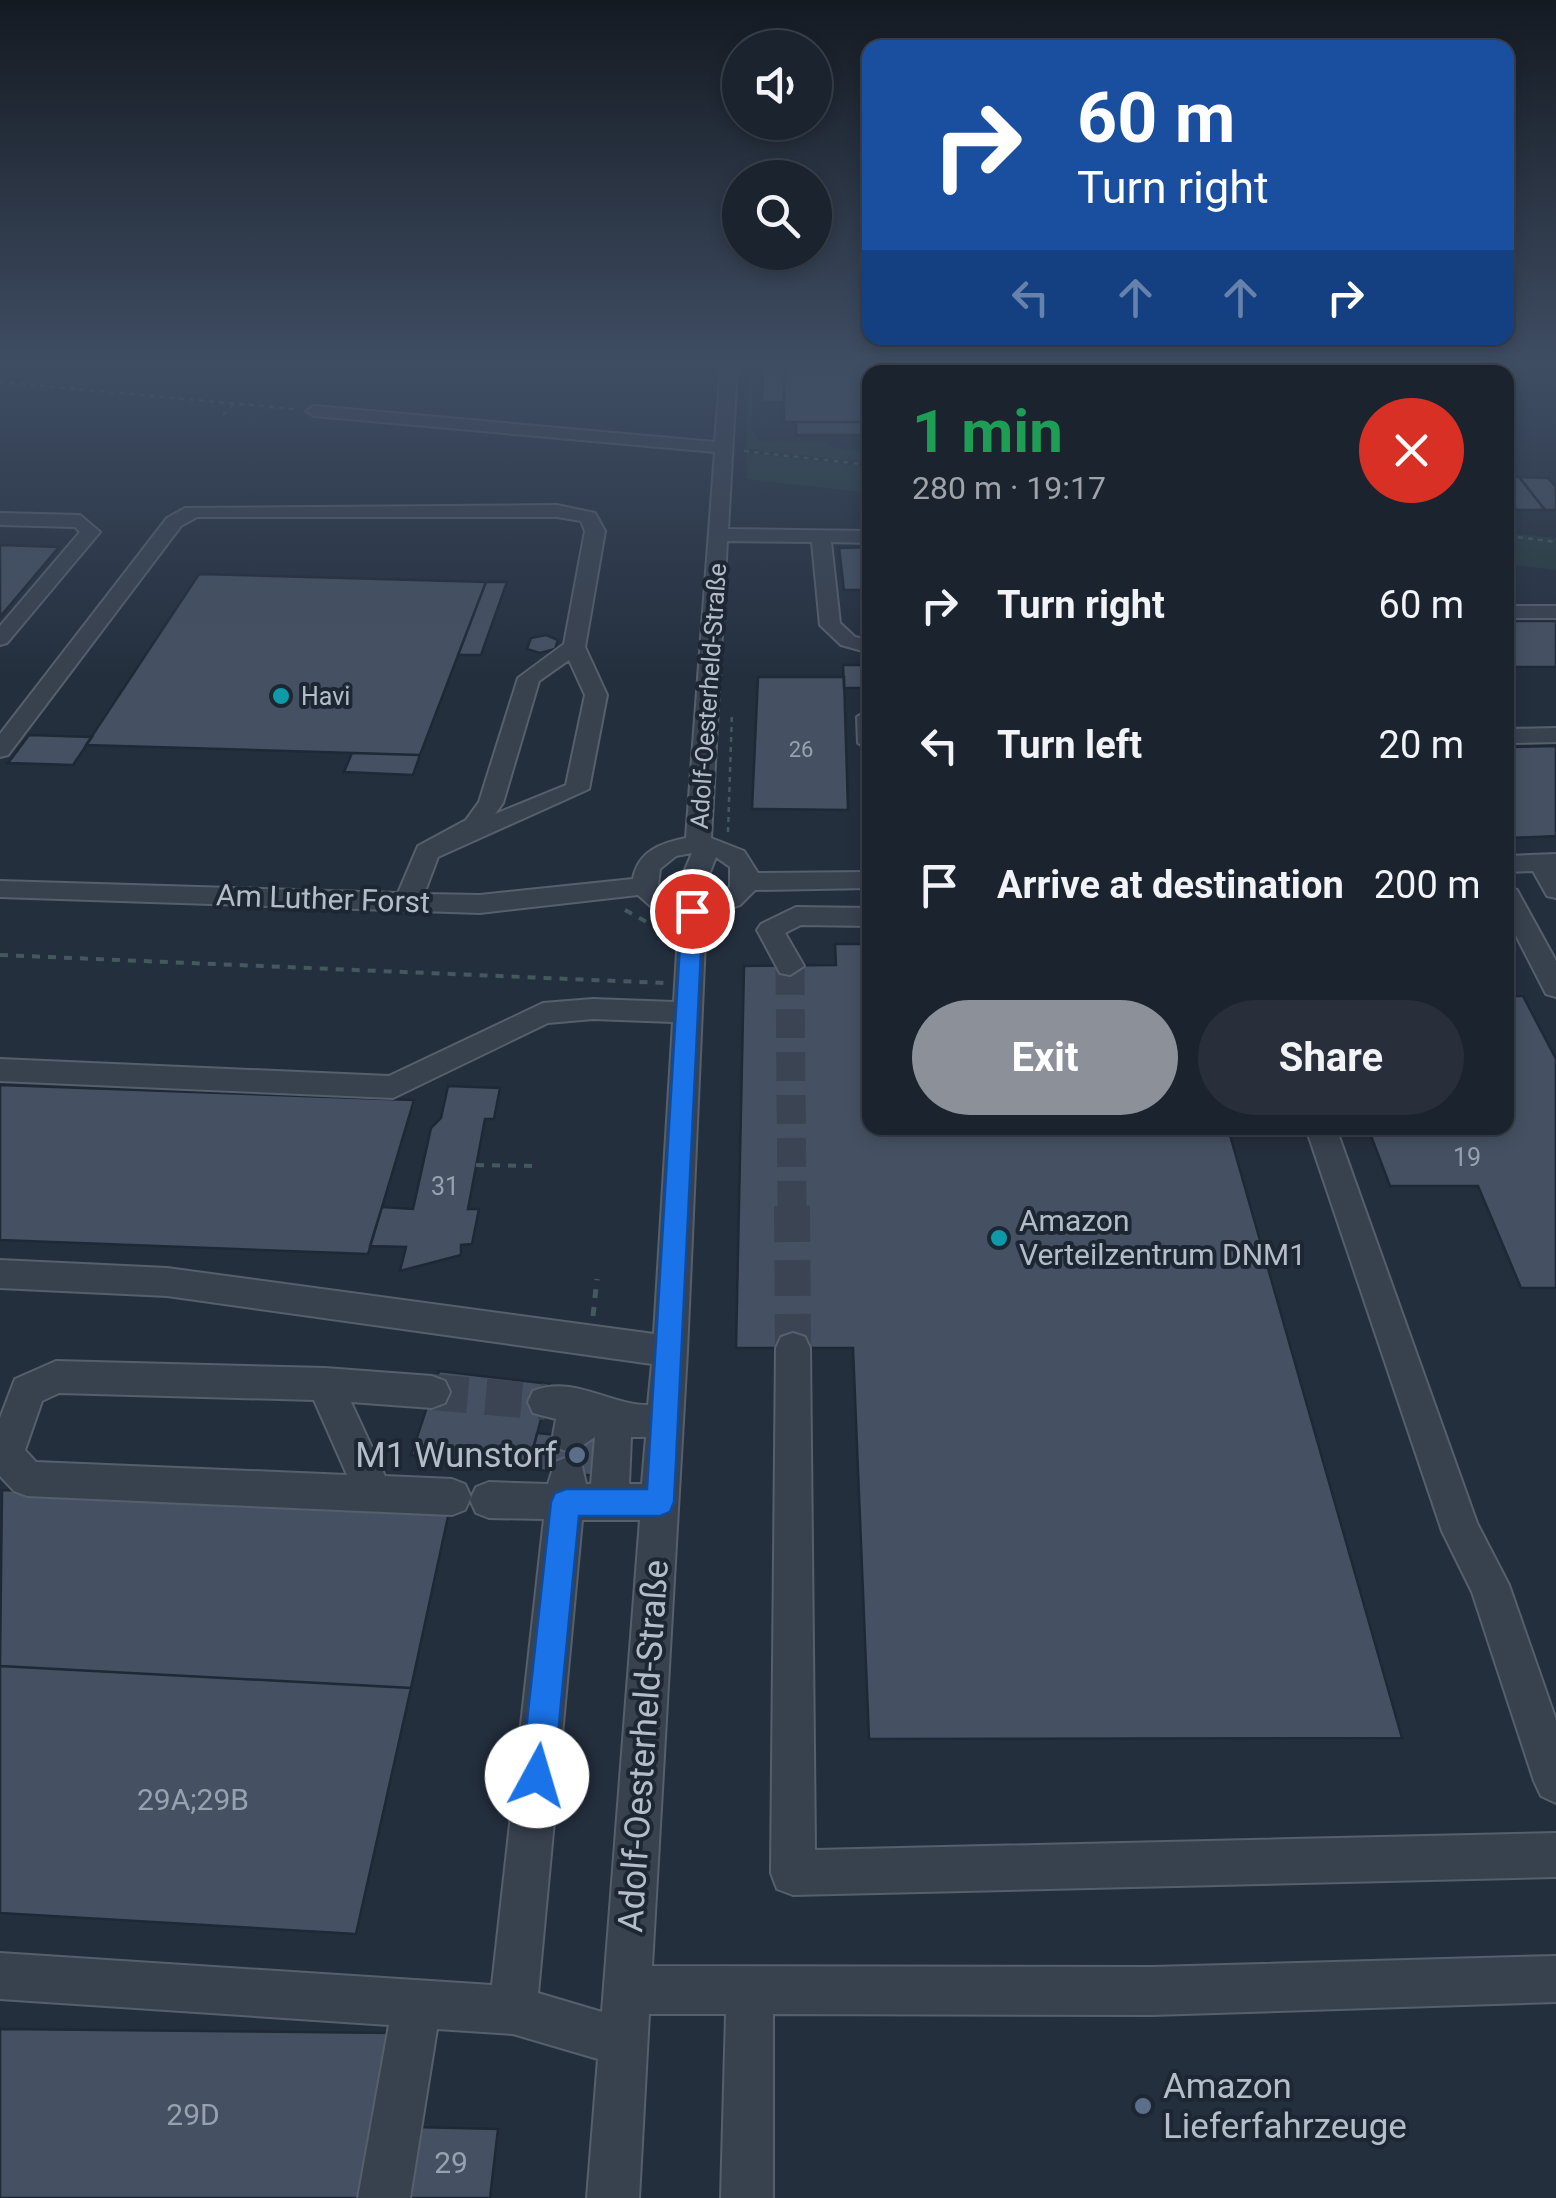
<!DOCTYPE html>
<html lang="en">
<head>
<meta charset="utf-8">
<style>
  :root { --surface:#1b232e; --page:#282f3a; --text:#f1f3f6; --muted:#a0a4aa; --line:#39404a; --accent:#8c9099 }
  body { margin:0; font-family:Roboto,sans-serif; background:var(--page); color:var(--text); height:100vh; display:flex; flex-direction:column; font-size:38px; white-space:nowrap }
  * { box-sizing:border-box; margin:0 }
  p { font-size:32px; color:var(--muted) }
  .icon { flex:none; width:55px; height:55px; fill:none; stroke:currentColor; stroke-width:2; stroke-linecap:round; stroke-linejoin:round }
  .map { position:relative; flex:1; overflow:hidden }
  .side { position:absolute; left:862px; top:365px; width:652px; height:770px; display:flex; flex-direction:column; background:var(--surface); border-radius:20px; box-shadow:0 5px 15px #0003,0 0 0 2px var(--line) }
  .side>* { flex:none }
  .hud { position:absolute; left:862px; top:40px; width:652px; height:305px; border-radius:20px; box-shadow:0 5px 15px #0003,0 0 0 2px var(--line); background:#1a4fa0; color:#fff; overflow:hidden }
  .buttons { position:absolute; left:722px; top:30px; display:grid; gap:20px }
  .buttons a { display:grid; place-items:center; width:110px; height:110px; border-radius:50%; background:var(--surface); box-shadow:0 5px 15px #0003,0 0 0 2px var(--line); font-size:50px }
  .pin { position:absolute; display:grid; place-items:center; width:85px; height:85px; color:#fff; margin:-42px; border:5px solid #fff; border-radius:50%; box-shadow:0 2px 10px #0007 }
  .me { position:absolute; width:110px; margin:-55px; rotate:6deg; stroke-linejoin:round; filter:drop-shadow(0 0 8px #0008) }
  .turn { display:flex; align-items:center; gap:35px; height:210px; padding:0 50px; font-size:45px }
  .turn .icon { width:130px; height:130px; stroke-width:2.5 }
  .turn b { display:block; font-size:70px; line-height:85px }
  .lanes { display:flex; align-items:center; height:95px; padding:0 50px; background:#0003; justify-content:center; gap:50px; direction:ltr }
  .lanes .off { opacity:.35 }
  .round { display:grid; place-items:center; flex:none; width:105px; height:105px; border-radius:52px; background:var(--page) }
  .head { display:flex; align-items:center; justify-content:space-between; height:170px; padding:0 50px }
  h1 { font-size:60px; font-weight:700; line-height:75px; color:#1e9e55 }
  .primary-button { display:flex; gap:20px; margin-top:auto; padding:20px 50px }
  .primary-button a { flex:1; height:115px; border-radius:60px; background:var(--accent); color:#fff; font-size:40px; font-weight:700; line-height:115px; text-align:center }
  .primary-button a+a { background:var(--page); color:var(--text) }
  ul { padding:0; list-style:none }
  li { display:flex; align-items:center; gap:30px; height:140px; padding:0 50px }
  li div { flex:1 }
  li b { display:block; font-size:38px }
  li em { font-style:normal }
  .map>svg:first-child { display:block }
</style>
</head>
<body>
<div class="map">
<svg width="1556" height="2198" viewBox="0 0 1556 2198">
  <rect width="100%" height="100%" fill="#242f3e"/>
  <!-- green -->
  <path fill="#263c3f" d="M749,367h6l-4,63 9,11 68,1 1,5 41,5v11l-124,-14z
    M747,453l123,14v26l-123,-14z
    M1508,533l48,5v32l-48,-6z"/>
  <!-- building -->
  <path fill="#455162" stroke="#1f2835" stroke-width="2.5" d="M763,367h21v35h-22z
    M784,367h173l1,5h-88v50h-86z
    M957,367h173l2,5h-174z
    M1130,367h171l3,5h-172z
    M1301,367h170l4,5h-171z
    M796,422h74v13h-74z
    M1508,477h11l26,33h-28l-9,-12z
    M1519,477l29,1 8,9v23h-11z
    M0,545l59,2 -59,70z
    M870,547v43h-26l-5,-42z
    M199,574l287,8 -66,173 -334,-10z
    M486,582h21l-26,73h-23z
    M1508,621h48v46h-48z
    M546,635l12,5 -3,9 -15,4 -13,-4 4,-11z
    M843,665h27v23h-26z
    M758,677h86l4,133 -96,-1z
    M29,735l63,2 -19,28 -65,-2z
    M1556,746v90l-45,2 -3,-91z
    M352,753l68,2 -7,20 -69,-3z
    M835,944h35v184h358l174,610 -533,1 -16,-391h-117l8,-382 92,-1z
    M1508,996h15l33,63v229h-35l-43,-102h-88l-22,-58h140z
    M0,1085l414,15 -46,154 -368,-14z
    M448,1086l52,2 -6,31h-9l-17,90h11l-7,35 -11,1v10l-61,16 6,-24 -36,-1 12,-39 31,2 18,-81 10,-10z
    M439,1371l111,13 -22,85 -117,-14z
    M537,1433l68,7 -8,36 -69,-7z
    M2,1490l447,22 -38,176 -411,-22z
    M0,1666l411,22 -55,246 -356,-21z
    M0,2029l399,4 -26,165h-373z
    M414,2127l84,2 -8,69h-87z"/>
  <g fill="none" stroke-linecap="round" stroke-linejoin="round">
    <!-- minor-tunnel-far1 -->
    <path stroke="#3a4453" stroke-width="29" stroke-dasharray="29 14" stroke-linecap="butt" d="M790,966l2,242"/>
    <!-- minor-tunnel -->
    <path stroke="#3a4453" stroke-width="36" stroke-dasharray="36 18" stroke-linecap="butt" d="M792,1206l1,142
      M432,1392l114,10"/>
    <!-- minor casing -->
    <g stroke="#565f6c" stroke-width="4">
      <path id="minor" d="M721,367h16l-9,162 142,2v12l-39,-1 9,81 15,14 15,3v13l-29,-8 -21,-20 -8,-83 -85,-1 -16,297 33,13 14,22 112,-1v16l-115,2 -15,15 -34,13 -19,433 -35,615 500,1 404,-11v46l-404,13 -379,-1v184h-52l5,-184h-77l-10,184h-52l11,-139 -85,-25 -76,-5 -27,169h-52l31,-173 -389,-26v-46l492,32 52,-466 -55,-1 -13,-5 -6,-13 6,-13 13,-5 59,2 7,-22 13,-5 13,5 5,22h5l4,-47 -24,16 -13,-5 -5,-12 3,-17 -23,-6 -5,-11 5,-11c41,-16 76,14 115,14l4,-41 -485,-68 -167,-8v-28l167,8 487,66 19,-312 -80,-3 -45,4 -155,75 -393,-17v-22l389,17 154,-73 50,-4 81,3 5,-84 -23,-7 -18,-16 -158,18 -480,-16v-16l398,12 20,-47 48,-26 13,-18 39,-124 46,-34 21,-113 -4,-10 -24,-4h-360l-16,9 -173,229 -8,2v-23l167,-216 18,-10 372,-3 38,8 10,18 -20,116 22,48 -18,94 -151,68 -14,37 56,1 153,-16c5,-28 28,-36 53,-41l29,-386 -401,-36 -8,-5 8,-5 401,36zM569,660l16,35 -19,90 -71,29 8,-11 36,-122zM692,853l-19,45 -15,-13 2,-16 16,-13zM716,857l14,10v20l-32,15zM631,1437h15l-4,47h-13zM582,1520h58l-38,492 -64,-19z
        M0,513l80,2 20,17 -93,111 -7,2v-19l80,-94 -5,-5 -75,-2z
        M1508,606h48v12h-48z
        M868,710l2,1v39l-12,-7 -1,-26z
        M1556,728v14l-48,1v-14z
        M1556,854v44l-9,-2 -14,-25 -25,1v-16z
        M1508,887l9,3 39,71v36l-10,-3 -38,-74z
        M796,907l74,1v18l-69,-1 -16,8 19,33 -14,9 -10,-2 -23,-43 4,-6z
        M1306,1128h30l141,395 32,62 47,135v83l-15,-7 -7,-15 -62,-189 -30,-61z
        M793,1333l12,4 5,11 5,502 741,-17v44l-763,18 -16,-6 -6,-16 5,-525 5,-11z
        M56,1361l269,7 107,8 13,5 5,11 -5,11 -13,5 -81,-6 34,74 67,3 13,5 6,13 -6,13 -13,5 -425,-19 -13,-5 -14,-15v-58l15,-39zM59,1393l255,7 33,75 -311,-13 -11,-12 17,-49z"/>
    </g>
    <!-- path-far2 -->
    <path stroke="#44595c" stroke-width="2.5" stroke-dasharray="5 5" stroke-linecap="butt" d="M0,382l294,27
      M223,415l11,-11
      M744,451l126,14
      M1508,536l48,6
      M728,832l4,-120"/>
    <!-- path-far1 -->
    <path stroke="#44595c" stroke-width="4" stroke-dasharray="8 8" stroke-linecap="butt" d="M625,910l40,22
      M0,955l665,28
      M476,1165l60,1"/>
    <!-- path -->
    <path stroke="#44595c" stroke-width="5" stroke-dasharray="9 9" stroke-linecap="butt" d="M593,1316l4,-37"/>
    <!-- minor -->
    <use href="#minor" fill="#38414e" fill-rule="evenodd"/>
  </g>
  <!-- sky -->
  <linearGradient id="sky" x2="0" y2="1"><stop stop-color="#141a22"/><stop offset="0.54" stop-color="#3f4d63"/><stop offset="1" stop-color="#3f4d63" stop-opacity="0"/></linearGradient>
  <rect width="1556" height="675" fill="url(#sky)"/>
  <!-- route -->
  <path fill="#1a73e8" stroke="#114b97" stroke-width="2.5" d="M692,905l11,6 -29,591 -4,10 -10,4h-81l-25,260 -5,11 -12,5 -11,-5 -5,-11 30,-274 4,-9 11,-4h81l35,-578z"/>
  <!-- markers -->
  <g fill="#0f9aa8" stroke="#1d2633" stroke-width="4">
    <circle cx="281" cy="696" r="10"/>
    <circle cx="999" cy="1238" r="10"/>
  </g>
  <g fill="#5c6f8a" stroke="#1d2633" stroke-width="4">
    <circle cx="577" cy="1455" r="10"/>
    <circle cx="1143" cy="2106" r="10"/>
  </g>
  <g text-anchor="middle" stroke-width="8" stroke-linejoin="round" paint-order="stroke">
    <!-- far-number labels -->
    <g font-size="22" fill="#98a1af">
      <text x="801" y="757">26</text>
    </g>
    <!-- far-poi labels -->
    <g font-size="25" fill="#b4bcc9" stroke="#1d2633" text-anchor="start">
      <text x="301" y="705">Havi</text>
    </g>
    <!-- far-street labels -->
    <g font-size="25" fill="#b4bcc9" stroke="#1d2633">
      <text transform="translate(708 696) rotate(-86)" y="9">Adolf-Oesterheld-Straße</text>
    </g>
    <!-- number labels -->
    <g font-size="25" fill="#98a1af">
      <text x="1467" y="1166">19</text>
      <text x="445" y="1195">31</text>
    </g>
    <!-- street labels -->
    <g font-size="30" fill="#b4bcc9" stroke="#1d2633">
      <text transform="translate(323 899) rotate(2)" y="10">Am Luther Forst</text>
    </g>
    <!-- poi labels -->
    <g font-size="30" fill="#b4bcc9" stroke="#1d2633" text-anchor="start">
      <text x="1019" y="1231">Amazon<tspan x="1019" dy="34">Verteilzentrum DNM1</tspan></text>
    </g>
    <!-- near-number labels -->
    <g font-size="30" fill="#98a1af">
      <text x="193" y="1810">29A;29B</text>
      <text x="193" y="2125">29D</text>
      <text x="451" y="2173">29</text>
    </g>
    <!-- near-poi labels -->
    <g font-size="35" fill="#b4bcc9" stroke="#1d2633" text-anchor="end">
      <text x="557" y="1467">M1 Wunstorf</text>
      <text x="1163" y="2098" text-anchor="start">Amazon<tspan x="1163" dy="40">Lieferfahrzeuge</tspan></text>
    </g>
    <!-- near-street labels -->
    <g font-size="35" fill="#b4bcc9" stroke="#1d2633">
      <text transform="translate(643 1746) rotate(-86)" y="12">Adolf-Oesterheld-Straße</text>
    </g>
  </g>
</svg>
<div class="buttons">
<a><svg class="icon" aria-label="sound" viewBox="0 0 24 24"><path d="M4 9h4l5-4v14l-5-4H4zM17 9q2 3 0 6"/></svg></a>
<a><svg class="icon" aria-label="search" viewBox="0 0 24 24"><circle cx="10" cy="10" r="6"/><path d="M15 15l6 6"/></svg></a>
</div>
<div class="pin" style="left:692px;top:911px;background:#d93025"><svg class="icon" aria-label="arrive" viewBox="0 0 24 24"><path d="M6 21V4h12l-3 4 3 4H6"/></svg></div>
<svg class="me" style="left:537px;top:1776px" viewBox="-20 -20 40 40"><circle r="19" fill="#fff"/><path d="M0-13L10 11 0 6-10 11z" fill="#1a73e8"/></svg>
<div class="hud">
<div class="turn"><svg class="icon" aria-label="right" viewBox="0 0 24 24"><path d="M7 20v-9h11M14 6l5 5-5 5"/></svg><div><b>60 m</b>Turn right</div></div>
<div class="lanes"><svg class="icon off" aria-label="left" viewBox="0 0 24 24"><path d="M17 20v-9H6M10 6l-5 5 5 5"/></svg><svg class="icon off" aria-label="ahead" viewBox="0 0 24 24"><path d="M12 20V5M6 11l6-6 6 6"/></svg><svg class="icon off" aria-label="ahead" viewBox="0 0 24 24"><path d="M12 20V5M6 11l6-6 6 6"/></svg><svg class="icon" aria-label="right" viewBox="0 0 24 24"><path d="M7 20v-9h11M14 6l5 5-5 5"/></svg></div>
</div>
<section class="side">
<div class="head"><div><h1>1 min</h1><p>280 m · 19:17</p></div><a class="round" style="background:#d93025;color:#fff"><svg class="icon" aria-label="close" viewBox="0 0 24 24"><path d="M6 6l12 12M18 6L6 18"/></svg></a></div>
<ul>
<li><svg class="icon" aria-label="right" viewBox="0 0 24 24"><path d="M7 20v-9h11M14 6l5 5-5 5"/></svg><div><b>Turn right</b></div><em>60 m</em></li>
<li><svg class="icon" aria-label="left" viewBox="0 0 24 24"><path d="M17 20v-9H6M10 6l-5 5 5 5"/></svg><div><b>Turn left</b></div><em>20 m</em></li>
<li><svg class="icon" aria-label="arrive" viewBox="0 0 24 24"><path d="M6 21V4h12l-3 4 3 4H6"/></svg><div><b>Arrive at destination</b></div><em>200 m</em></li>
</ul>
<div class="primary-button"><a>Exit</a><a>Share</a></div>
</section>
</div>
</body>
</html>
